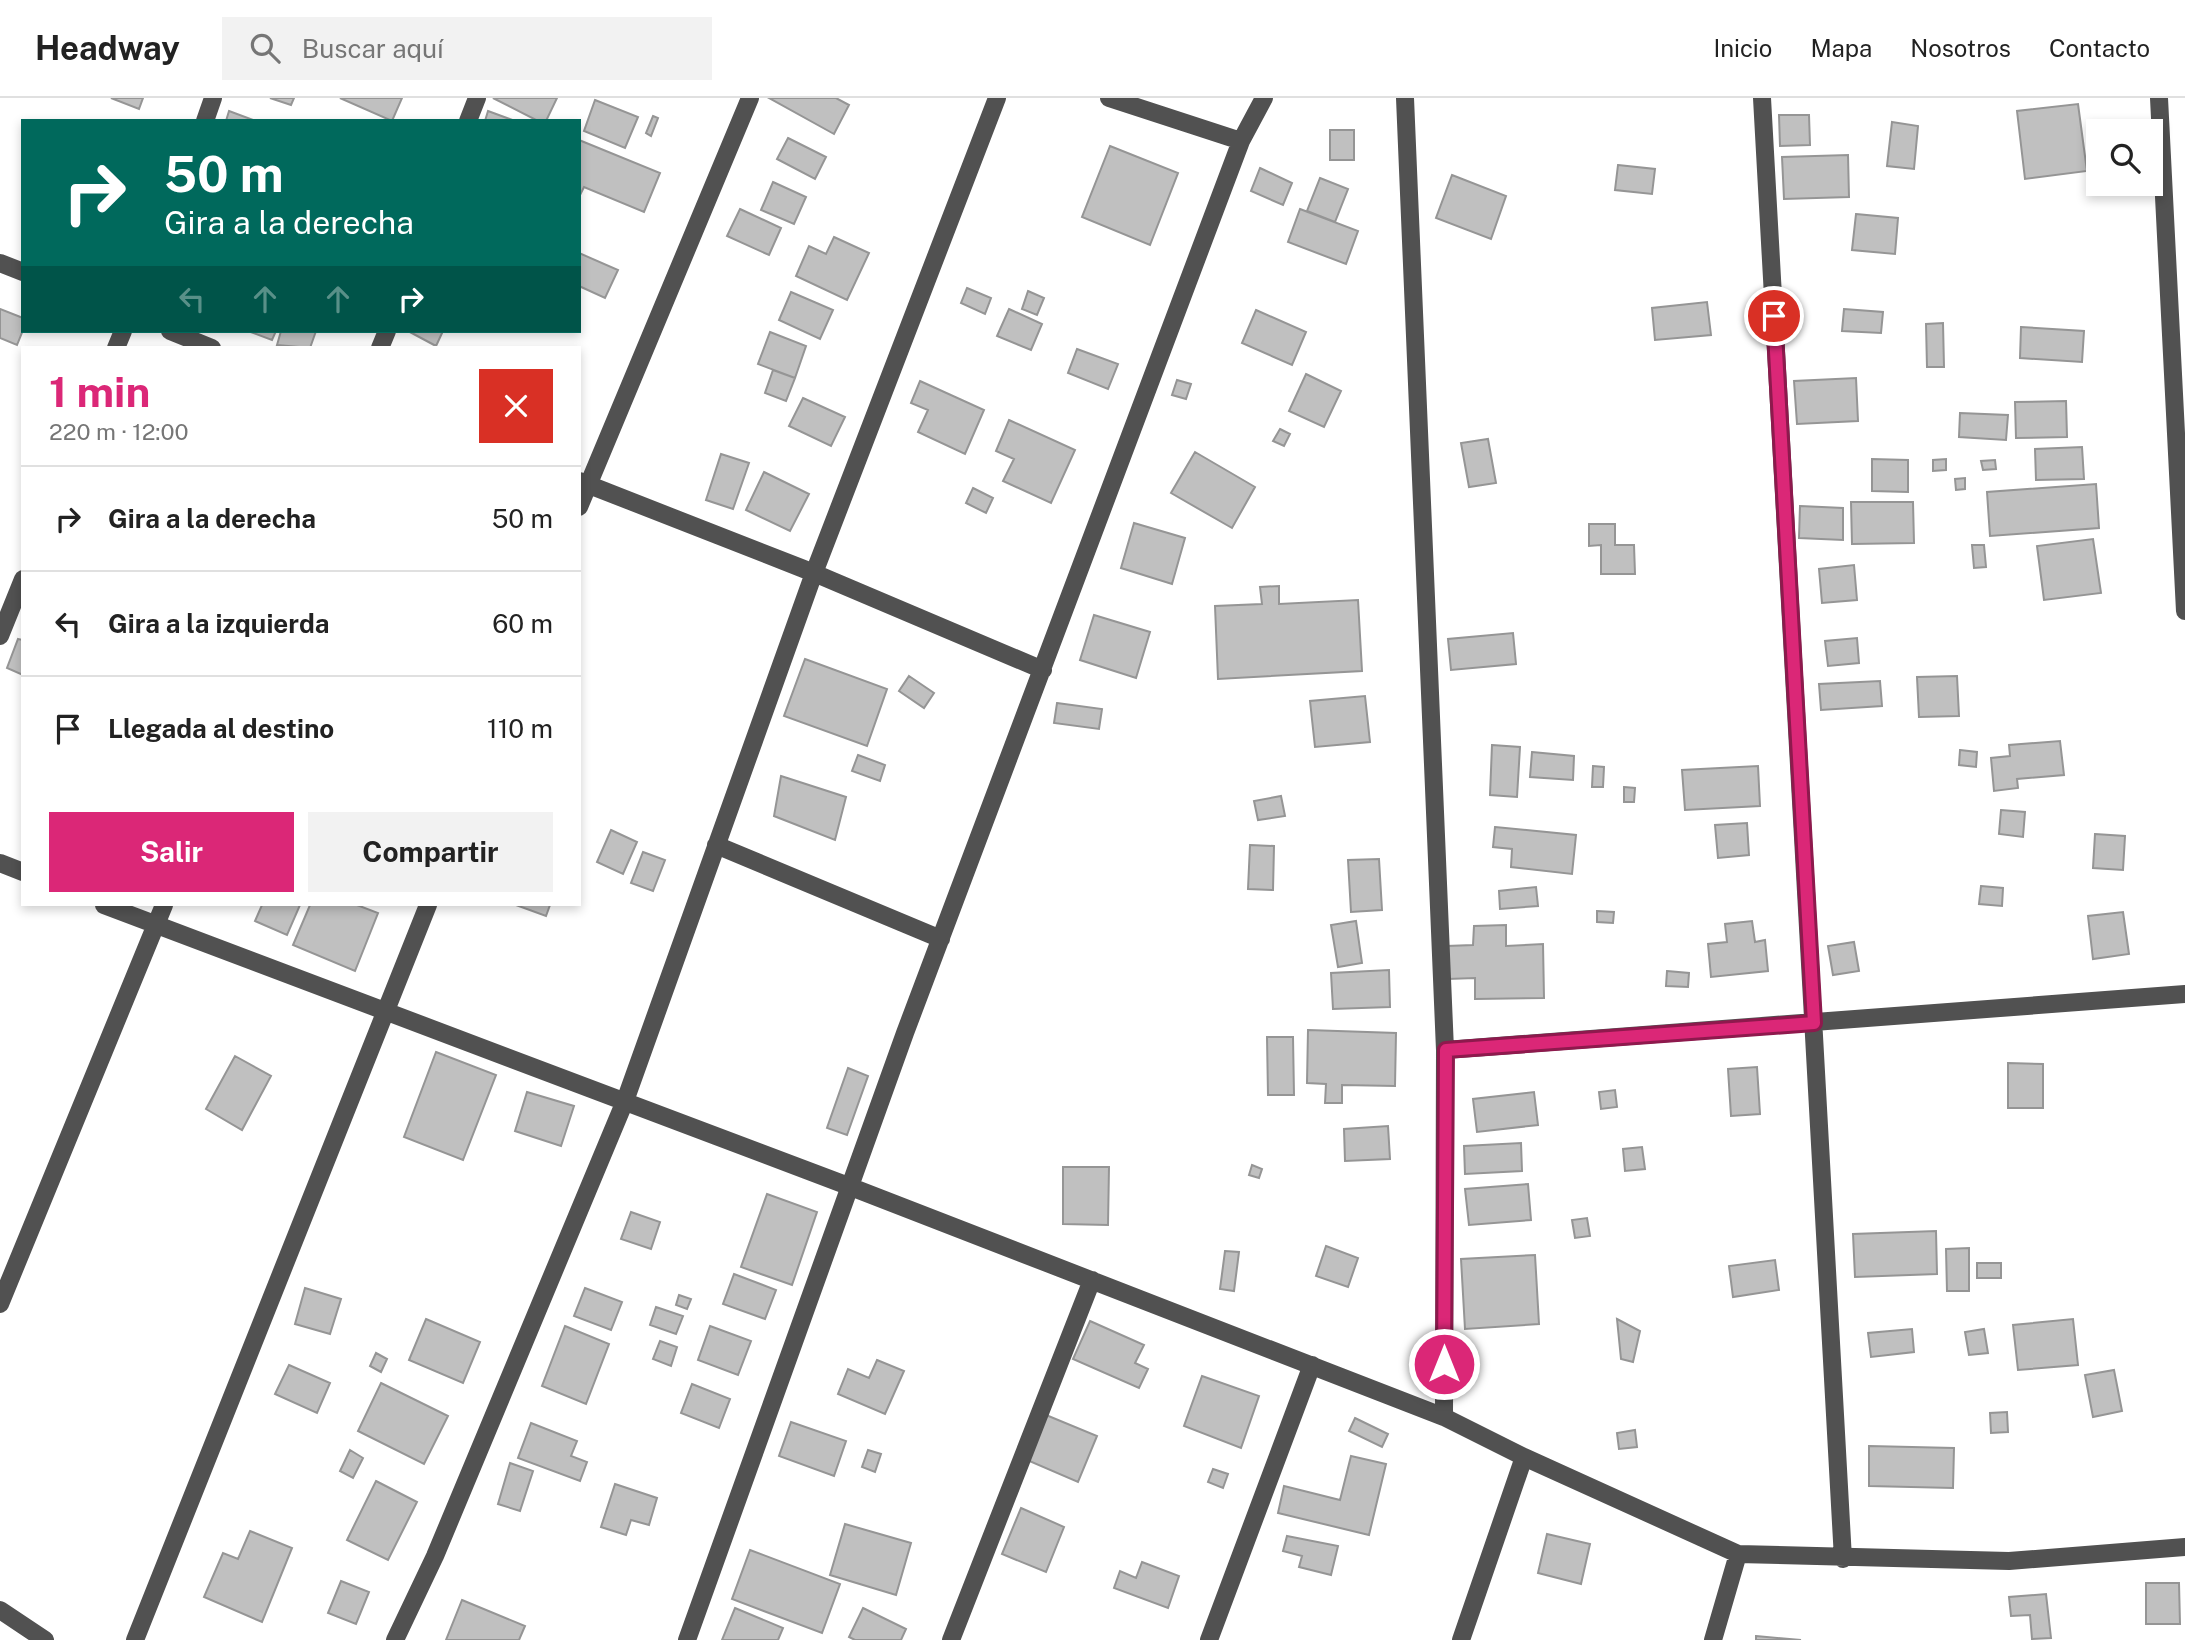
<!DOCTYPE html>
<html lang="es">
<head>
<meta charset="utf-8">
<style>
  :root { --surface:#fff; --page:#f2f2f2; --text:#222; --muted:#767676; --line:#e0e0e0; --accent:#db2777 }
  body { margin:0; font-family:"Public Sans",sans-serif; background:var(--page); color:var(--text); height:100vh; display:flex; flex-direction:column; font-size:26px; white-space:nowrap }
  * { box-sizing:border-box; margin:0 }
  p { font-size:23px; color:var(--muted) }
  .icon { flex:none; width:38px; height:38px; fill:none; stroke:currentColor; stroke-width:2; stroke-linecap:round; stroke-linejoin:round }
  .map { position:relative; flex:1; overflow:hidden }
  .sheet { position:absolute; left:21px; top:248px; width:560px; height:560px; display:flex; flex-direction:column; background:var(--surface); border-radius:0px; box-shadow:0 4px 10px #0003 }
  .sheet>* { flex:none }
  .guide { position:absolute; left:21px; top:21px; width:560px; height:214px; border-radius:0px; box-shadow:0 4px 10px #0003; background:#00695c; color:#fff; overflow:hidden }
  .controls { position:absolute; left:2086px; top:21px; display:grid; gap:14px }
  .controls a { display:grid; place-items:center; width:77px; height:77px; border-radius:0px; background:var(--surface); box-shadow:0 4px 10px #0003; font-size:35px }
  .pin { position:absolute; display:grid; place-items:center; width:60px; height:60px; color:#fff; margin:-30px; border:4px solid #fff; border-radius:50%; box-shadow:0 2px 7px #0007 }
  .me { position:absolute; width:77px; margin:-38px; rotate:0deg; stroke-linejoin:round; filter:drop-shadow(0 0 5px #0008) }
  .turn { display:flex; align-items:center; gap:24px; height:147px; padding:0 28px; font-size:32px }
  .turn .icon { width:91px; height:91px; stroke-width:2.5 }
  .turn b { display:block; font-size:49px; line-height:60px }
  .lanes { display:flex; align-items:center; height:66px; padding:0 28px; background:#0003; justify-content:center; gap:35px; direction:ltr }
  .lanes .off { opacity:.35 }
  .round { display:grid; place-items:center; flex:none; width:74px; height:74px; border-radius:0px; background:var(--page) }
  .overview { display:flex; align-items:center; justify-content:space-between; height:119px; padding:0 28px }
  h1 { font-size:42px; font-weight:700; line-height:52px; color:var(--accent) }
  .button { display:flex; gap:14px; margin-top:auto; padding:14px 28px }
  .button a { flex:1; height:80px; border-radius:0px; background:var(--accent); color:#fff; font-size:28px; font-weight:700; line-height:80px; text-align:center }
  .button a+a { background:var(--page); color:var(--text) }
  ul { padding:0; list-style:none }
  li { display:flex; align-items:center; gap:21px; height:105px; padding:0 28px; border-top:2px solid var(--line) }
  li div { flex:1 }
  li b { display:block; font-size:26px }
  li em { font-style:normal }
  header { display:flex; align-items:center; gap:42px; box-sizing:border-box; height:98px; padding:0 35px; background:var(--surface); border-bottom:2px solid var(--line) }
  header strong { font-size:33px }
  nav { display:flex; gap:38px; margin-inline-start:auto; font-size:24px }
  .search { width:490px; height:63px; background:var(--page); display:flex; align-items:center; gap:18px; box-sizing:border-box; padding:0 24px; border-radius:0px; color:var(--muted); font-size:26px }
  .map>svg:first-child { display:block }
</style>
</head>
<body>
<header>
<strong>Headway</strong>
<div class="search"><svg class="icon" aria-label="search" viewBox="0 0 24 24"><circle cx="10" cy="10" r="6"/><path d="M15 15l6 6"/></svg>Buscar aquí</div>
<nav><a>Inicio</a><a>Mapa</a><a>Nosotros</a><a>Contacto</a></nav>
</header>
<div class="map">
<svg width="2185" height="1542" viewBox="0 0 2185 1542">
  <rect width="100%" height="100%" fill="#fff"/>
  <!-- building -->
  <path fill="#c0c0c0" stroke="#959595" stroke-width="2" d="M111,0h32l-4,11z
    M270,0h24l-3,7z
    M340,0h62l-10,23z
    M493,0h64l-11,23h-8z
    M769,0h67l13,7 -15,29z
    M595,2l43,17 -13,31 -41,-17z
    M2078,6l9,67 -62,8 -8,-68z
    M229,13l27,10h-30z
    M488,13l27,10h-30z
    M1779,17h30l1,30 -30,1z
    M653,18l5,2 -7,18 -5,-3z
    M1892,24l26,4 -4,43 -27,-3z
    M1330,32h24v30h-24z
    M788,40l38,19 -11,22 -38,-20z
    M579,42l81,33 -16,39 -60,-25 -5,10z
    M1110,48l68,27 -28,72 -68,-28z
    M1848,57l1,42 -65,2 -2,-42z
    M1618,67l37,4 -3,25 -37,-4z
    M1260,70l32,15 -9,22 -32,-14z
    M1452,77l54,21 -15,43 -55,-21z
    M1320,80l28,11 -13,33 -28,-11z
    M773,84l33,15 -12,27 -33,-14z
    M740,111l41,19 -12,27 -42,-19z
    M1300,111l58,22 -12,33 -58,-22z
    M1856,116l42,4 -3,36 -43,-4z
    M834,139l35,16 -22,47 -51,-24 13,-30 17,8z
    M579,155l39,17 -13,28 -26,-12z
    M967,190l24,10 -6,16 -24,-11z
    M1028,193l16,7 -7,17 -15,-6z
    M791,194l42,18 -13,29 -41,-19z
    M1707,204l4,33 -56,5 -3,-32z
    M0,211l23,9v12l-6,15 -17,-7z
    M1009,211l33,15 -11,26 -34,-14z
    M1844,211l39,3 -2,21 -39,-2z
    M1256,212l50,22 -14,33 -50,-22z
    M1943,225l1,44h-17l-1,-43z
    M2021,229l63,4 -2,31 -62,-4z
    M248,233h28l-4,9z
    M281,233h35l-6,17 -33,-3z
    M408,233h35l-7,15z
    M770,234l36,14 -11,32 -37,-14z
    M1077,251l41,15 -10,25 -40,-16z
    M773,272l22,8 -9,23 -21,-8z
    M1306,276l35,17 -17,36 -35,-16z
    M1856,280l2,43 -61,3 -3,-43z
    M1177,282l14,4 -5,15 -14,-4z
    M920,283l64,29 -19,44 -47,-22 10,-22 -17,-7z
    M803,300l42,19 -14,29 -42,-20z
    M2066,303l1,36 -51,1 -1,-36z
    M1960,315l48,2 -2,25 -47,-3z
    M1009,322l66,30 -24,53 -48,-22 11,-22 -18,-8z
    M1280,331l10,5 -6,12 -11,-5z
    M1488,341l8,44 -27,4 -8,-44z
    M2082,349l2,32 -48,1 -1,-31z
    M1195,354l60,35 -23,41 -61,-35z
    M721,356l28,9 -16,46 -27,-9z
    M1872,361l36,1v32l-36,-1z
    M1946,361v11l-13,1v-11z
    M1995,362l1,9 -13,1 -2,-9z
    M764,374l45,22 -19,37 -44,-21z
    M1965,380v11l-9,1 -1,-11z
    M2096,386l3,44 -109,8 -3,-44z
    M973,390l20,10 -7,15 -20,-10z
    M1851,404h62l1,41 -62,1z
    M1800,408l43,2v32l-44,-2z
    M1134,425l51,15 -13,46 -51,-16z
    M1589,426h26v21h19l1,29h-34v-29l-12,1z
    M2093,441l8,54 -57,7 -7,-54z
    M1972,447h12l2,22 -12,1z
    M1854,467l3,35 -35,3 -3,-34z
    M1279,488v18l79,-4 4,71 -144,8 -3,-73 47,-2 -2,-17z
    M1094,517l56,17 -14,46 -56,-18z
    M1513,535l3,31 -65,6 -3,-31z
    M1857,540l2,25 -31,3 -3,-25z
    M18,541l5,1v35l-16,-7z
    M805,561l82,30 -20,57 -83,-30z
    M909,578l25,17 -10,15 -25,-17z
    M1957,578l2,40 -40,1 -2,-40z
    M1880,583l2,25 -61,4 -2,-26z
    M1365,598l5,46 -55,5 -5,-46z
    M1057,605l45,6 -3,20 -45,-6z
    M2060,643l4,34 -47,4 1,9 -24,3 -3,-33 19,-2 -1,-11z
    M1492,647l28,2 -3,50 -27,-2z
    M1960,652l17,2 -1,15 -17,-2z
    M1532,654l42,4 -1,24 -43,-3z
    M858,657l27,10 -5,16 -28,-10z
    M1593,668l11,1 -1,20h-11z
    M1758,668l2,40 -75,4 -3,-40z
    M781,678l65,21 -11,43 -61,-24z
    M1624,689l11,1 -1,14h-10z
    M1281,698l4,20 -27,4 -4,-19z
    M2001,712l24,2 -2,25 -24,-3z
    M1747,725l2,32 -31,3 -3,-33z
    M1495,729l81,8 -4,39 -61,-7 1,-18 -19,-2z
    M611,732l26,12 -14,32 -26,-12z
    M2095,736l30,2 -2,34 -30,-2z
    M1250,747l24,1 -1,44 -25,-1z
    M643,754l22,8 -12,31 -22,-8z
    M1379,761l3,51 -31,2 -3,-52z
    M1981,788l22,2 -1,18 -23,-2z
    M1536,789l2,19 -38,3 -1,-18z
    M262,807h38l-13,30 -32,-14z
    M310,807h47l21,8 -23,58 -62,-26z
    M516,807h34l-4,11z
    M1597,813l17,1 -1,11 -16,-1z
    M2123,814l6,42 -36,5 -5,-43z
    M1356,823l6,42 -24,4 -7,-42z
    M1752,823l3,21 10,-2 3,31 -57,6 -3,-33 19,-2 -2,-18z
    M1506,827v21l37,-2 1,54 -69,1v-21l-27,1 -1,-33 26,-1 1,-19z
    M1854,844l5,29 -26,4 -5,-29z
    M1389,872l1,37 -57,2 -2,-36z
    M1667,873l22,2 -1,14 -22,-1z
    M1308,932l88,3 -1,53 -53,-1v18h-17l1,-19 -19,-1z
    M1267,939h26l1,58h-26z
    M436,954l60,23 -33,85 -59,-23z
    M235,958l36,20 -29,54 -36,-21z
    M2008,965l35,1v44h-35z
    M1757,969l3,47 -29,2 -3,-47z
    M848,970l20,8 -21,59 -20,-7z
    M1615,992l2,17 -16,2 -2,-17z
    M527,994l47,14 -13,40 -46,-15z
    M1534,994l4,33 -61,7 -4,-33z
    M1388,1028l2,33 -45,2 -1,-32z
    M1521,1045l1,28 -57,3 -1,-28z
    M1642,1049l3,22 -20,2 -2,-22z
    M1252,1067l10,4 -3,9 -10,-3z
    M1063,1069h46l-1,58 -45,-1z
    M1528,1086l3,36 -62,5 -4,-36z
    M767,1096l50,18 -25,73 -51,-18z
    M631,1114l29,10 -9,27 -30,-10z
    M1587,1120l3,18 -15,2 -3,-18z
    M1936,1133l1,43 -82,3 -2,-43z
    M1326,1148l32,12 -10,29 -32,-11z
    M1969,1150v43h-22l-1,-42z
    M1225,1153l14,1 -5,39 -14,-2z
    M1535,1157l4,69 -74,5 -4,-70z
    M1775,1162l4,30 -46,7 -4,-31z
    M1977,1165h24v15h-24z
    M734,1176l42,16 -11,29 -42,-15z
    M305,1190l36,11 -11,35 -35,-10z
    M585,1190l37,14 -11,28 -37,-14z
    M679,1197l12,4 -4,10 -11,-4z
    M656,1209l27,9 -7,18 -26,-9z
    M426,1221l54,23 -17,41 -54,-23z
    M1617,1221l23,12 -7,31 -12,-3z
    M2073,1221l5,46 -60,5 -5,-45z
    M1090,1223l54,24 -9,18 13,6 -9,19 -66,-29z
    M565,1228l44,18 -23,60 -44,-18z
    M710,1228l41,15 -13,34 -40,-15z
    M1912,1231l2,23 -43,5 -3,-24z
    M1984,1231l4,24 -19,2 -4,-23z
    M660,1243l17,6 -6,19 -18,-7z
    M376,1255l11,6 -6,13 -11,-6z
    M877,1262l27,11 -19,43 -47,-20 10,-25 21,9z
    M289,1267l41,18 -13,30 -42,-19z
    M2114,1272l8,41 -29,6 -8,-42z
    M1202,1278l57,20 -18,52 -57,-22z
    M381,1285l67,33 -24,48 -66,-33z
    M692,1286l38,15 -11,29 -38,-15z
    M2007,1314l1,20 -17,1 -1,-20z
    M1046,1317l51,21 -19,46 -51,-22z
    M1355,1320l33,16 -6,13 -33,-16z
    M791,1324l55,19 -12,35 -55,-20z
    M531,1325l46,18 -6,15 16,6 -7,19 -62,-23z
    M1635,1332l2,17 -18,2 -2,-16z
    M1869,1348l85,2 -1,40 -84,-2z
    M350,1352l13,8 -10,20 -13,-7z
    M868,1352l13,4 -6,18 -13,-5z
    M1351,1358l35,8 -17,71 -91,-22 6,-27 56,14z
    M510,1365l23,8 -13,40 -22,-7z
    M1213,1371l15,5 -5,14 -15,-6z
    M376,1383l41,21 -29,58 -41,-20z
    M615,1386l42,14 -8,27 -18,-5 -5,15 -25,-8z
    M1021,1410l43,19 -18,45 -44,-18z
    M845,1426l66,19 -15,52 -66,-20z
    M250,1433l42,17 -30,74 -58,-25 19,-44 15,6z
    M1547,1436l43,10 -9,40 -43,-11z
    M1287,1438l51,10 -7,29 -32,-8 3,-11 -19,-5z
    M750,1452l90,34 -18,49 -90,-34z
    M1142,1464l37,14 -11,32 -54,-20 6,-17 16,7z
    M341,1483l28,11 -13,32 -28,-11z
    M2146,1485h33l1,41h-34z
    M2046,1496l5,44 -19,1 -2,-24 -19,1 -2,-19z
    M462,1502l63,26 -6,14h-73z
    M735,1510l48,20 -5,12h-56z
    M863,1510l43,21 -5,11h-46l-6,-3z
    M1756,1538l45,4h-45z"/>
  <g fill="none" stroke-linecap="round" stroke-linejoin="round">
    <!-- minor -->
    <path stroke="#515151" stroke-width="18" d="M1109,0l132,43
      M1405,0l40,952 740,-56
      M1762,0l81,1461
      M2159,0l26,513
      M205,23l8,-23
      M468,23l9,-23
      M0,165l23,9
      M170,233l42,17
      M116,250l7,-17
      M380,250l7,-17
      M579,383l235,92 229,97
      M579,409l171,-409
      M0,538l23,-57
      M716,747l225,94
      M0,765l23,9
      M104,807l747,282 593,230 80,40 214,97 271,7 176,-14
      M0,1206l164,-399
      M1444,1319l1,-367
      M0,1512l45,30
      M135,1542l293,-735
      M395,1542l40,-84 190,-455 189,-528 183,-475
      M687,1542l218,-607 336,-892 23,-43
      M951,1542l141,-360
      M1209,1542l103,-275
      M1461,1542l63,-183
      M1713,1542l25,-86"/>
  </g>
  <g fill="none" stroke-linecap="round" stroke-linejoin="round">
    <!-- route casing -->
    <g stroke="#8e194d" stroke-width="18">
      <path id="route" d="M1444,1266l2,-314 368,-27 -40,-707"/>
    </g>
    <!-- route -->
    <use href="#route" stroke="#db2777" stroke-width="12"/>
  </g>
</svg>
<div class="controls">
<a><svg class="icon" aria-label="search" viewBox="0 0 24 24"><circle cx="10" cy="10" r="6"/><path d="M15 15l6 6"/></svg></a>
</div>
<div class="pin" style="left:1774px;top:218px;background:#d93025"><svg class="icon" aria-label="arrive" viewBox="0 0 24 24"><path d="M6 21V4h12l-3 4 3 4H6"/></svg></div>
<svg class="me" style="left:1444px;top:1266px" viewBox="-20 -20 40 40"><circle r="17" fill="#db2777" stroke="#fff" stroke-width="3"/><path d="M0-11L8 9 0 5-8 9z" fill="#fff"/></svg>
<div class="guide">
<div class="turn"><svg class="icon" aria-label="right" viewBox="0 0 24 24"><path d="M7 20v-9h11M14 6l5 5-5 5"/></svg><div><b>50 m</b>Gira a la derecha</div></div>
<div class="lanes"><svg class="icon off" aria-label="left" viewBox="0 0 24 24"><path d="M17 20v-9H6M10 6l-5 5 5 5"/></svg><svg class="icon off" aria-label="ahead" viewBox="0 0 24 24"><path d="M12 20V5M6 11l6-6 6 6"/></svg><svg class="icon off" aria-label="ahead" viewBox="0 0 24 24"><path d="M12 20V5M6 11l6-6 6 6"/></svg><svg class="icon" aria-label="right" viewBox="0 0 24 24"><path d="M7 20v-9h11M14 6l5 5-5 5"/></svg></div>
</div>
<section class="sheet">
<div class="overview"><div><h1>1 min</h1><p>220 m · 12:00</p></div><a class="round" style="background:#d93025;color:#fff"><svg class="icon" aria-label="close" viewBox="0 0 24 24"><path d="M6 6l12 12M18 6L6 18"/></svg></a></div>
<ul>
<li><svg class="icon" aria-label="right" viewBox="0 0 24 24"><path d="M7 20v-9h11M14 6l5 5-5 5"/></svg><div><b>Gira a la derecha</b></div><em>50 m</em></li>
<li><svg class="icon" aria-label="left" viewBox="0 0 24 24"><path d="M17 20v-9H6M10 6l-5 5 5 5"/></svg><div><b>Gira a la izquierda</b></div><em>60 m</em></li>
<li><svg class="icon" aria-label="arrive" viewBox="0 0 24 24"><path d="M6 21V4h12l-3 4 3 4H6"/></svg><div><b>Llegada al destino</b></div><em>110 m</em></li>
</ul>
<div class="button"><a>Salir</a><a>Compartir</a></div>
</section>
</div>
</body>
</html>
